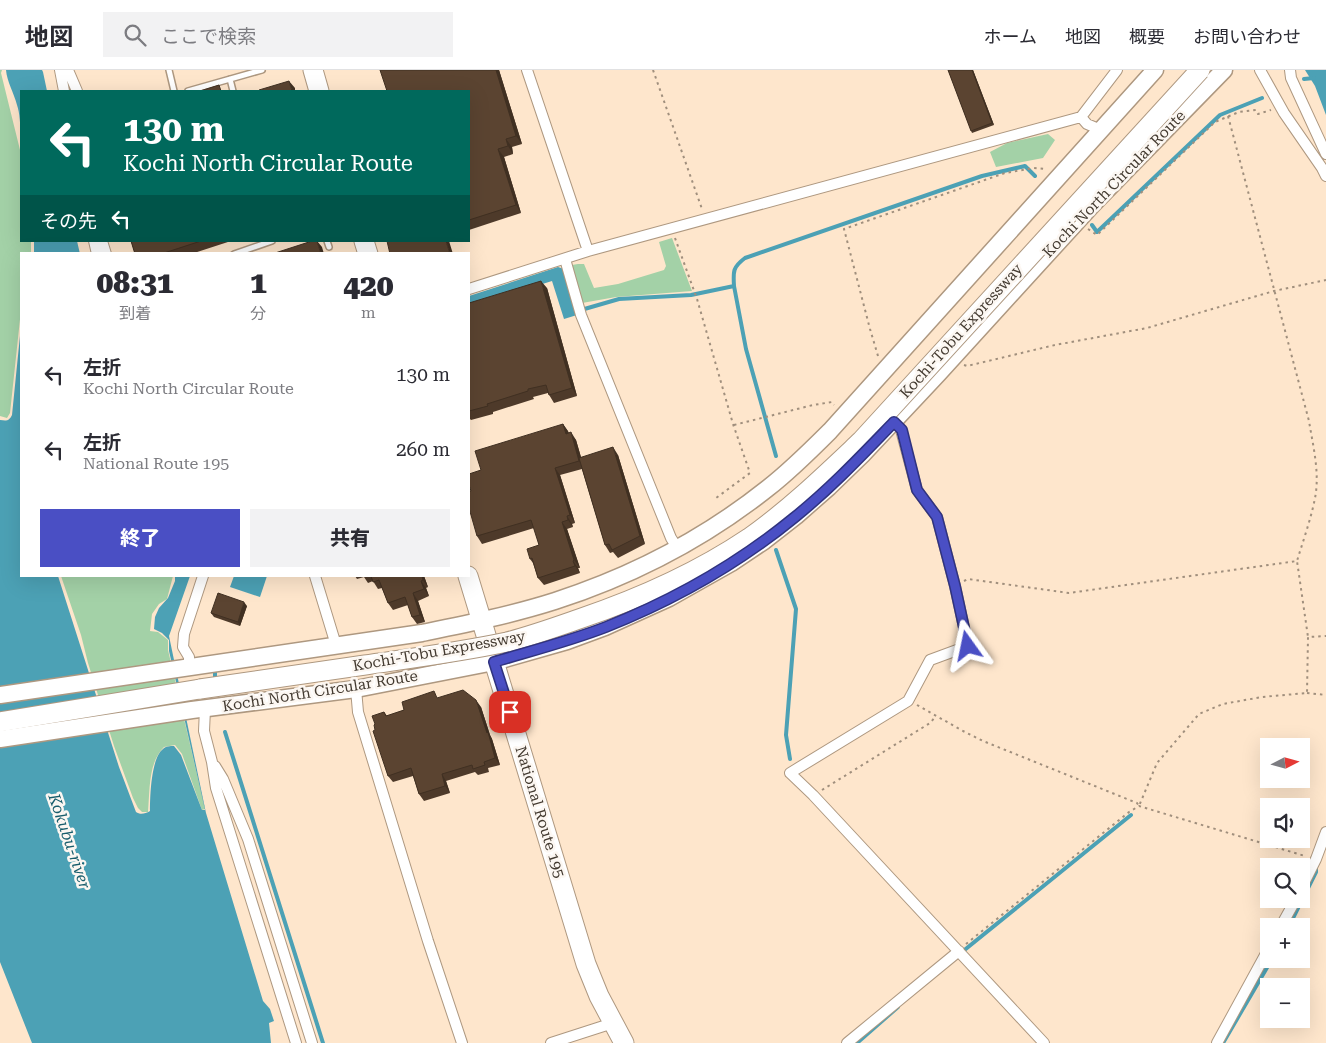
<!DOCTYPE html>
<html lang="ja">
<head>
<meta charset="utf-8">
<style>
  :root { --surface:#fff; --page:#f2f2f3; --text:#2b2b33; --muted:#7c7c81; --line:#e1e1e2; --accent:#4a4fc4 }
  body { margin:0; font-family:"Roboto Serif","Noto Sans JP",serif; background:var(--page); color:var(--text); height:100vh; display:flex; flex-direction:column; font-size:19px; white-space:nowrap }
  * { box-sizing:border-box; margin:0 }
  p { font-size:16px; color:var(--muted) }
  .icon { flex:none; width:28px; height:28px; fill:none; stroke:currentColor; stroke-width:2; stroke-linecap:round; stroke-linejoin:round }
  .map { position:relative; flex:1; overflow:hidden }
  .sheet { position:absolute; left:20px; top:182px; width:450px; height:325px; display:flex; flex-direction:column; background:var(--surface); border-radius:0px; box-shadow:0 5px 20px #0002 }
  .sheet>* { flex:none }
  .banner { position:absolute; left:20px; top:20px; width:450px; height:152px; border-radius:0px; box-shadow:0 5px 20px #0002; background:#00695c; color:#fff; overflow:hidden }
  .needle { width:32px; rotate:84deg }
  .controls { position:absolute; left:1260px; top:668px; display:grid; gap:10px }
  .controls a { display:grid; place-items:center; width:50px; height:50px; border-radius:0px; background:var(--surface); box-shadow:0 5px 20px #0002; font-size:25px }
  .pin { position:absolute; display:grid; place-items:center; width:42px; height:42px; color:#fff; margin:-21px; border-radius:10px; box-shadow:0 2px 8px #0006 }
  .me { position:absolute; width:55px; margin:-28px; rotate:348deg; stroke-linejoin:round; filter:drop-shadow(0 0 4px #0008) }
  .turn { display:flex; align-items:center; gap:18px; height:105px; padding:0 20px; font-size:22px }
  .turn .icon { width:65px; height:65px; stroke-width:2.5 }
  .turn b { display:block; font-size:35px; line-height:42px }
  .then { display:flex; align-items:center; height:48px; padding:0 20px; background:#0003; gap:10px; font-size:19px }
  .eta { display:flex; justify-content:space-evenly; align-items:center; height:85px; text-align:center }
  .eta b { font-size:30px; font-weight:800; line-height:35px }
  .action { display:flex; gap:10px; margin-top:auto; padding:10px 20px }
  .action a { flex:1; height:58px; border-radius:0px; background:var(--accent); color:#fff; font-size:20px; font-weight:800; line-height:58px; text-align:center }
  .action a+a { background:var(--page); color:var(--text) }
  ul { padding:0; list-style:none }
  li { display:flex; align-items:center; gap:15px; height:75px; padding:0 20px }
  li div { flex:1 }
  li b { display:block; font-size:19px }
  li em { font-style:normal }
  header { display:flex; align-items:center; gap:30px; box-sizing:border-box; height:70px; padding:0 25px; background:var(--surface); border-bottom:1px solid var(--line) }
  header strong { font-size:24px }
  nav { display:flex; gap:28px; margin-inline-start:auto; font-size:18px }
  .search { width:350px; height:45px; background:var(--page); display:flex; align-items:center; gap:12px; box-sizing:border-box; padding:0 18px; border-radius:0px; color:var(--muted); font-size:19px }
  .map>svg:first-child { display:block }
</style>
</head>
<body>
<header>
<strong>地図</strong>
<div class="search"><svg class="icon" aria-label="search" viewBox="0 0 24 24"><circle cx="10" cy="10" r="6"/><path d="M15 15l6 6"/></svg>ここで検索</div>
<nav><a>ホーム</a><a>地図</a><a>概要</a><a>お問い合わせ</a></nav>
</header>
<div class="map">
<svg width="1326" height="973" viewBox="0 0 1326 973">
  <rect width="100%" height="100%" fill="#fee6cc"/>
  <!-- green -->
  <path fill="#a3d1a7" d="M0,0h2l-1,3 20,81v87h10v13h-10v56l-11,103 -3,5 -7,-2z
    M1048,64l7,6 -12,18 -47,9 -6,-15 17,-9z
    M672,168l20,53 -76,6 -34,6 -10,-38 6,-1h6l10,24 24,-4 46,-14 2,-4 -7,-24z
    M61,506h112l-6,23 -8,5 -7,10 -2,17 8,1 10,8v10l37,159 -3,1 -20,-56 -7,-9 -11,2c-16,16 -14,43 -16,65h-6l-4,-4 -5,-10 -19,-52 -26,-83 -7,-28z"/>
  <!-- water -->
  <path fill="#4ca1b5" d="M6,0h36l1,2 4,19h-26v43c-1,-9 -1,-21 -4,-29 -3,-12 -10,-23 -11,-35z
    M1305,0h21v45l-11,-29z
    M34,171h43l3,13h-46z
    M558,197l6,2 13,46 -13,4 -12,-38 -83,26v-11z
    M21,256v250h37l61,191 17,45c4,3 9,2 14,-1 0,-14 1,-53 13,-62 3,-3 7,-3 11,-3l7,9 21,55h3l-36,-159v-11l-7,-7 -8,-4 1,-12 4,-9 9,-10 7,-17v-5h15l-21,60 37,177 57,188 7,8 4,12 -5,2 2,20h-239l-32,-81v-542c7,1 9,1 12,-5z
    M234,506h33l-7,21 -30,-10z"/>
  <g fill="none" stroke-linecap="round" stroke-linejoin="round">
    <!-- stream -->
    <path stroke="#4ca1b5" stroke-width="4" d="M1304,9l10,-1
      M1092,155l5,7 123,-117 42,-17
      M734,216l12,63 30,107
      M581,240l38,-11 72,-4 43,-9c-1,-15 -1,-19 11,-28l237,-82 43,-10 10,10
      M776,480l20,59 -10,126 4,24
      M215,612v-11
      M225,662l98,311
      M1289,856l27,-54v-5
      M962,882l169,-137
      M857,973l41,-36
      M1223,973l49,-84"/>
    <!-- lane casing -->
    <g stroke="#ae9880" stroke-width="8">
      <path id="lane" d="M169,0l5,21
        M230,9l3,12
        M188,21l74,-21
        M327,171l2,6
        M234,184l38,-13"/>
    </g>
    <!-- street casing -->
    <g stroke="#ae9880" stroke-width="12">
      <path id="street" d="M60,0l4,21
        M68,0l9,21
        M527,0l61,181
        M1260,0l24,43 38,55 4,8
        M1290,0l1,8 35,76
        M1081,47l6,7 14,6
        M94,171l3,13
        M102,171l4,13
        M565,189l16,56 90,223 7,11
        M469,219l119,-38 493,-134 36,-47
        M893,352l8,8 16,60 20,27 18,69 13,60 -38,14 -22,41 -118,72 23,22 231,248
        M315,506l21,69
        M189,596v-9l-6,-10 1,-13 19,-58
        M356,619l2,23 70,229 34,102
        M205,639l-1,22 8,31 4,26 80,255
        M215,696l8,13 25,60 64,204
        M1301,819l15,-30 10,-27
        M1281,856l15,-27
        M551,973l62,-20
        M847,973l112,-92
        M1217,973l52,-95"/>
    </g>
    <!-- primary casing -->
    <g stroke="#ae9880" stroke-width="19">
      <path id="primary" d="M0,625l422,-62c44,-9 89,-18 133,-32 77,-25 149,-62 213,-113 22,-17 42,-37 62,-57l325,-361
        M0,669l192,-29 164,-21 138,-27 73,-21 38,-14 64,-29 62,-35 33,-22 32,-25 33,-29 33,-32 76,-81 154,-169 132,-135"/>
    </g>
    <!-- highway casing -->
    <g stroke="#ae9880" stroke-width="21">
      <path id="highway" d="M313,0l6,21
        M364,171l4,13
        M468,506l118,388 13,32 25,47
        M0,652l200,-33"/>
    </g>
    <!-- path -->
    <path stroke="#a08f7d" stroke-width="2" stroke-dasharray="2.5 4" stroke-linecap="butt" d="M653,0l49,139
      M1228,46l81,305c4,25 11,52 6,77 -4,21 -12,43 -18,63
      M1088,159l9,6 118,-113 24,-10 17,-2 2,4 13,-4
      M675,168l22,61 36,125 17,49 -34,25
      M878,286l-8,-27 -26,-100 161,-56 29,-5 12,1
      M964,295l3,1 88,-21 92,-17 127,-37 52,-11
      M734,355l79,-20 19,-3 2,3
      M964,511l4,-2 101,14 228,-32 11,76
      M1307,623l19,2
      M917,635l46,26 20,10 154,62 2,3 18,-43 42,-49 24,-10 39,-7 45,-4 1,-56 18,-1
      M822,720l100,-62 8,-5 6,-7
      M966,874l163,-132 10,-6 166,50"/>
    <!-- lane -->
    <use href="#lane" stroke="#fff" stroke-width="5"/>
    <!-- street -->
    <use href="#street" stroke="#fff" stroke-width="10"/>
    <!-- primary -->
    <use href="#primary" stroke="#fff" stroke-width="16"/>
    <!-- highway -->
    <use href="#highway" stroke="#fff" stroke-width="19"/>
    <!-- highway-bridge casing -->
    <g stroke="#ae9880" stroke-width="21" stroke-linecap="butt">
      <path id="highway-bridge" d="M200,619c55,-8 110,-16 165,-24 48,-7 95,-13 142,-23 24,-6 49,-15 72,-23 59,-20 118,-46 170,-81 41,-29 76,-63 112,-97l339,-371"/>
    </g>
    <!-- highway-bridge -->
    <use href="#highway-bridge" stroke="#fff" stroke-width="19"/>
  </g>
  <!-- wall -->
  <path fill="#4e3a2a" d="M380,0h119l23,74 -10,3 1,7 -9,3 17,56 -52,17v-139z
    M948,0h25l21,55 -22,8z
    M131,171h100l-40,13h-56z
    M547,218l30,108 -23,7 -6,-10 -15,4 1,2 -41,13v2l-22,6 -2,-2v-115z
    M563,354l6,9 7,7 5,17 37,-2 27,89 -27,14 -5,-6 -3,1 -5,-8 -23,-76 -22,6 15,48 -3,1 1,3 -6,2 13,39h-2l2,5 -36,12 -6,-7 -5,-15 -3,-4 9,-14 -5,-17 -52,16 -5,-8 -6,-45 10,-21z
    M355,506h69l4,11 -2,1 3,8 -11,5 7,21 -8,2 -5,-7 -4,-12 -15,5 -5,-7 -6,-15 -4,1 -5,-8 -5,2 -4,-6 -7,2z
    M247,536l-7,20 -26,-9 -3,-4z
    M439,628l42,9 9,28 2,4 8,26 -12,3 1,4 -11,3 -3,-3 -29,9 4,12 -26,8 -5,-7 -6,-18 -20,6 -5,-6 -13,-46v-6l9,-12 3,4z"/>
  <!-- shaded-wall -->
  <path fill="#403022" d="M496,0h3l23,74 -6,-8z
    M972,0h1l21,55 -2,-2z
    M289,11l6,7v3h-3z
    M506,69l6,8 1,7 -5,-8z
    M498,79l6,8 17,56 -5,-8z
    M317,171l5,6 2,7h-3z
    M446,171h3l4,13h-3z
    M541,211l6,7 30,108 -5,-8z
    M563,354l5,7 3,10 -5,-7z
    M571,362l5,8 8,28 -5,-7z
    M613,377l5,8 27,89 -5,-8z
    M555,398l5,7 15,48 -5,-8z
    M567,446l5,8 1,3 -5,-7z
    M562,452l5,7 13,39 -6,-8z
    M573,491l5,7 2,5 -5,-7z
    M422,506h2l4,11 -5,-7z
    M421,511l5,7 3,8 -5,-7z
    M413,523l5,8 7,21 -5,-7z
    M244,532l3,4 -7,20 -2,-4z
    M476,630l5,7 9,28 2,4 8,26 -5,-7z
    M442,704l4,7 4,12 -5,-7z"/>
  <!-- building -->
  <path fill="#5b4431" stroke="#403022" d="M380,0h116l20,66 -10,3 2,7 -10,3 18,56 -47,15v-129h-82z
    M948,0h24l20,53 -21,8z
    M289,11l3,10h-32l-1,-1z
    M219,15l2,6h-21z
    M131,171h70l-40,13h-26z
    M312,171h5l4,13h-49z
    M387,171h59l4,13h-60z
    M541,211l31,107 -23,7 -3,-10 -18,4v2l-41,13 1,2 -19,5v-108z
    M563,354l3,10 5,-2 8,29 -24,7 15,47 -3,1 1,4 -6,2 12,38 -1,1 2,5 -37,12 -6,-20 -2,1 -3,-10 12,-4 -8,-25 -54,16 -8,-28v-17h2l-2,-6v-11l12,-4 -6,-19z
    M613,377l27,89 -28,14 -3,-6 -4,1 -26,-87z
    M371,506h51l1,4 -2,1 3,8 -11,4 7,22 -8,2 -7,-20 -17,6 -9,-23 -6,2z
    M218,523l26,9 -6,20 -27,-9z
    M463,620l13,10 11,33 1,-1 7,26 -11,4 1,3 -12,4 -1,-4 -30,9 3,12 -26,8 -8,-26 -23,8 -15,-45 2,-1 -1,-5 1,-1 -3,-8 12,-4 2,4 18,-6 -2,-8 32,-11 3,7z"/>
  <g fill="none" stroke-linecap="round" stroke-linejoin="round">
    <!-- route casing -->
    <g stroke="#30337f" stroke-width="12">
      <path id="route" d="M510,642l-16,-50c37,-11 76,-21 112,-35 68,-27 133,-64 189,-110 36,-29 67,-62 99,-95l8,8 15,60 20,27 18,69 13,60"/>
    </g>
    <!-- route -->
    <use href="#route" stroke="#4a4fc4" stroke-width="9"/>
  </g>
  <g text-anchor="middle" stroke-width="5" stroke-linejoin="round" paint-order="stroke">
    <!-- street labels -->
    <g font-size="15" fill="#433a30" stroke="#fcf7f2">
      <text transform="translate(1114 114) rotate(-46)" y="5">Kochi North Circular Route</text>
      <text transform="translate(961 261) rotate(-48)" y="5">Kochi-Tobu Expressway</text>
      <text transform="translate(439 581) rotate(-10)" y="5">Kochi-Tobu Expressway</text>
      <text transform="translate(320 621) rotate(-9)" y="5">Kochi North Circular Route</text>
      <text transform="translate(540 742) rotate(73)" y="5">National Route 195</text>
    </g>
    <!-- water labels -->
    <g font-size="16" font-style="italic" fill="#185d6c" stroke="#fcf7f2">
      <text transform="translate(70 771) rotate(71)" y="6">Kokubu-river</text>
    </g>
  </g>
</svg>
<div class="controls">
<a><svg class="needle" viewBox="-14 -14 28 28"><path d="M0-13l5 13h-10z" fill="#e53935"/><path d="M0 13l5-13h-10z" fill="#7c7c81"/></svg></a>
<a><svg class="icon" aria-label="sound" viewBox="0 0 24 24"><path d="M4 9h4l5-4v14l-5-4H4zM17 9q2 3 0 6"/></svg></a>
<a><svg class="icon" aria-label="search" viewBox="0 0 24 24"><circle cx="10" cy="10" r="6"/><path d="M15 15l6 6"/></svg></a>
<a>+</a>
<a>−</a>
</div>
<div class="pin" style="left:510px;top:642px;background:#d93025"><svg class="icon" aria-label="arrive" viewBox="0 0 24 24"><path d="M6 21V4h12l-3 4 3 4H6"/></svg></div>
<svg class="me" style="left:968px;top:576px" viewBox="-20 -20 40 40"><path d="M0-17L14 15 0 8-14 15z" fill="#4a4fc4" stroke="#fff" stroke-width="4"/></svg>
<div class="banner">
<div class="turn"><svg class="icon" aria-label="left" viewBox="0 0 24 24"><path d="M17 20v-9H6M10 6l-5 5 5 5"/></svg><div><b>130 m</b>Kochi North Circular Route</div></div>
<div class="then">その先<svg class="icon" aria-label="left" viewBox="0 0 24 24"><path d="M17 20v-9H6M10 6l-5 5 5 5"/></svg></div>
</div>
<section class="sheet">
<div class="eta">
<div><b>08:31</b><p>到着</p></div>
<div><b>1</b><p>分</p></div>
<div><b>420</b><p>m</p></div>
</div>
<ul>
<li><svg class="icon" aria-label="left" viewBox="0 0 24 24"><path d="M17 20v-9H6M10 6l-5 5 5 5"/></svg><div><b>左折</b><p>Kochi North Circular Route</p></div><em>130 m</em></li>
<li><svg class="icon" aria-label="left" viewBox="0 0 24 24"><path d="M17 20v-9H6M10 6l-5 5 5 5"/></svg><div><b>左折</b><p>National Route 195</p></div><em>260 m</em></li>
</ul>
<div class="action"><a>終了</a><a>共有</a></div>
</section>
</div>
</body>
</html>
